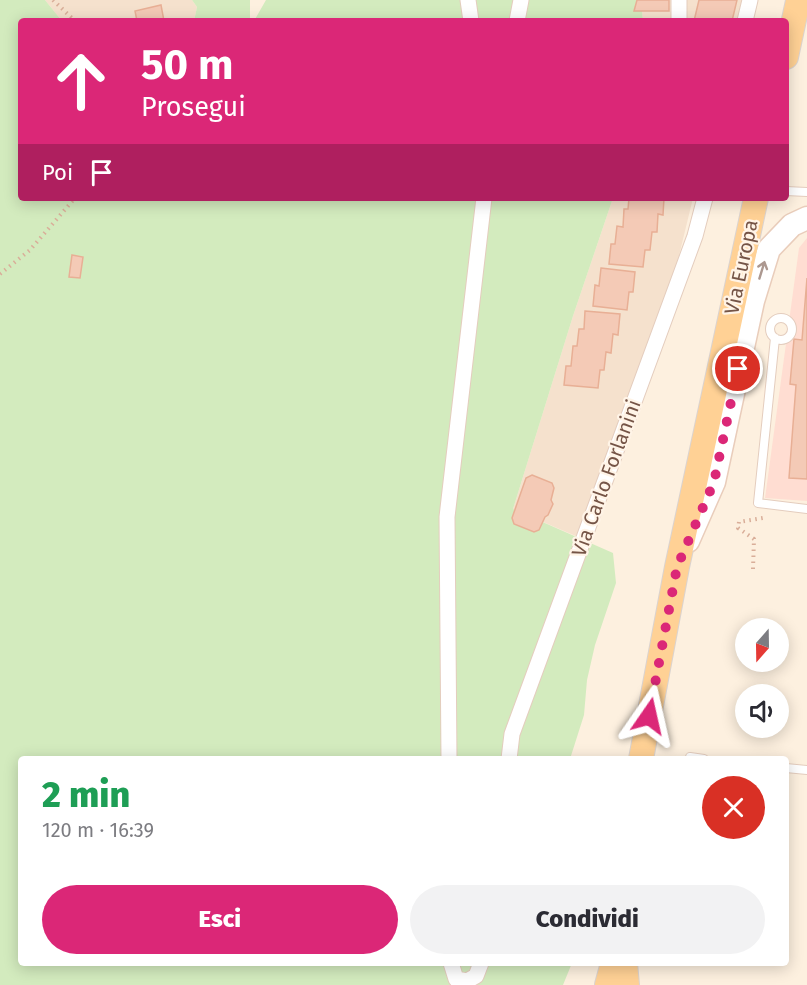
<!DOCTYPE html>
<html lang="it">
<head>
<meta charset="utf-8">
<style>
  :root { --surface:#fff; --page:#f2f2f3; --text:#2b2b33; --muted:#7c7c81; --accent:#db2777 }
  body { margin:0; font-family:"Fira Sans",sans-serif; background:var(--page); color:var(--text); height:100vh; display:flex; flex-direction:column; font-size:22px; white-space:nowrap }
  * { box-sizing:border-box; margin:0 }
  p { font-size:20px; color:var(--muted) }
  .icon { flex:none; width:33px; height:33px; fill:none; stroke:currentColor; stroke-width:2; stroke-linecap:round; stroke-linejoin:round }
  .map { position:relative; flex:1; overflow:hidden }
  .panel { position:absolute; left:18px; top:756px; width:771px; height:210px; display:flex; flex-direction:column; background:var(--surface); border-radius:6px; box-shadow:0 3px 15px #0003 }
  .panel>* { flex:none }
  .guide { position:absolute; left:18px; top:18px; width:771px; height:183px; border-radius:6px; box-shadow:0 3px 15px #0003; background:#db2777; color:#fff; overflow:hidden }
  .needle { width:39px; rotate:200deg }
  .buttons { position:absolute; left:735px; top:618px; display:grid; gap:12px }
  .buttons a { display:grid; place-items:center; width:54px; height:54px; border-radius:50%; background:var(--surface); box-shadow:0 3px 15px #0003; font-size:30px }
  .pin { position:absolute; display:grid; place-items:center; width:51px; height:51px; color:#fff; margin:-26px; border:3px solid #fff; border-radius:50%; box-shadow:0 2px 6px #0007 }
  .me { position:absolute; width:66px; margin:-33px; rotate:11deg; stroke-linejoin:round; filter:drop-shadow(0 0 4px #0008) }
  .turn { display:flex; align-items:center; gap:21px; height:126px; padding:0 24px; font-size:27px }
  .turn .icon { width:78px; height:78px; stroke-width:2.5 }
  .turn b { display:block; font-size:42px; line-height:51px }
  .then { display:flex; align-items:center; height:57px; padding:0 24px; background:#0003; gap:12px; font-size:22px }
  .round { display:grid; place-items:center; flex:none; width:63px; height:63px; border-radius:32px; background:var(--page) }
  .head { display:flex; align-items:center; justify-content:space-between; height:102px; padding:0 24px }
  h1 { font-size:36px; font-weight:800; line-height:45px; color:#1e9e55 }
  .button { display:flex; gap:12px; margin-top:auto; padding:12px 24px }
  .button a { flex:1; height:69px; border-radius:36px; background:var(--accent); color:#fff; font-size:24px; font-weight:800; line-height:69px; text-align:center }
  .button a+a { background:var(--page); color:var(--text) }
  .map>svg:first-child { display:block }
</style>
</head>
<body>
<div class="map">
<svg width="807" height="985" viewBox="0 0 807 985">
  <rect width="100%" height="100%" fill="#fdf0df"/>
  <!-- residential -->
  <path fill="#f5e1cd" d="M45,0h147l5,7 -3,14h-132z
    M641,0h101l-5,21h-94z
    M613,198h80l-17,70 -98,269 -65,-28 60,-193z"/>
  <!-- commercial -->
  <path fill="#ffddd2" d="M807,238v263l-42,-3 34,-250z"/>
  <!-- green -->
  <path fill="#d3ebbe" d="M0,0h45l17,21h-41v177h592l-40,118 -60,193 100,44 3,30 -21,62 -8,35 -3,35 -14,44h-549v204h551l-9,22h-563z
    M192,0h58v21h-56l3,-14z
    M266,0h375l2,21h-389z"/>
  <!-- building -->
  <path fill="#f4cab6" stroke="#e8af95" stroke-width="1.5" d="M637,0h32v11h-35z
    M699,0h38l-5,21h-38z
    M161,5l3,16h-27l-2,-10z
    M629,198h35l-1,17 -5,-1 -1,18h-5l-2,18h-5l-2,17 -34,-3 2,-20h4l2,-18 6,1 1,-18h4z
    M72,255l11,2 -3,21 -11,-1z
    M601,268l34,4 -2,20h-4l-2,18 -34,-4 2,-21 4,1z
    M807,278v201l-18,-1 7,-93 -6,-1 4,-45 8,1z
    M585,311l35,3 -2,21 -5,-1 -2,19 -5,-1 -2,18h-4l-2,18 -34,-3 2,-19h5l2,-20h4l2,-17h5z
    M532,475l20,8 2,5 -3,12 2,4 -5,11 -3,2 -6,13 -5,2 -20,-8 -2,-6 14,-40z"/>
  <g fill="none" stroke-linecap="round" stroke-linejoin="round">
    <!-- lane casing -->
    <g stroke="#e4cdbe" stroke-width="10">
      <path id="lane" d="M786,191l21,1
        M770 329a11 11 0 1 1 22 0a11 11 0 1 1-22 0Z
        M775,338l-17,165 49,6
        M690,757l14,2
        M786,768l21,2"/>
    </g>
    <!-- street casing -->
    <g stroke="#e4cdbe" stroke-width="17">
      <path id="street" d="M468,0l3,21
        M679,0v21
        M517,21l4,-21
        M745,21l5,-21
        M449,759l-2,-242 37,-319
        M509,759l3,-25 183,-498 10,-38
        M451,963l5,16 11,2 9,-5 5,-13"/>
    </g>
    <!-- secondary casing -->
    <g stroke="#e9cdbb" stroke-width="25">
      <path id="secondary" d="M688,541l26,-59 39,-181 16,-52 23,-24 15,-7"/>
    </g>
    <!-- primary casing -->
    <g stroke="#dbd3cf" stroke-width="26">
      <path id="primary" d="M786,57l12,-56
        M641,759l36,-192 79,-369
        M625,963l2,22
        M607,985l6,-22"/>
    </g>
    <!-- path -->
    <path stroke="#d9ae99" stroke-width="4" stroke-dasharray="1.5 4.5" stroke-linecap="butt" d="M53,0l22,21
      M0,274l30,-24 45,-52
      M753,569l1,-30 -16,-11 1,-6 24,-4"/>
    <!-- lane -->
    <use href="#lane" stroke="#fff" stroke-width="8"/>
    <!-- street -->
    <use href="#street" stroke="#fff" stroke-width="15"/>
    <!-- secondary -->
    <use href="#secondary" stroke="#fff" stroke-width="22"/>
    <!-- primary -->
    <use href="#primary" stroke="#ffd195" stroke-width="24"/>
  </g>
  <!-- one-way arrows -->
  <defs><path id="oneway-shaft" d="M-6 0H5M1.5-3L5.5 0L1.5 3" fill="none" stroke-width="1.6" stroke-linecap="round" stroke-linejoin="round" transform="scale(1.5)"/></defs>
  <use stroke="#ac9890" href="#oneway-shaft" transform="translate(762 270) rotate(-73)"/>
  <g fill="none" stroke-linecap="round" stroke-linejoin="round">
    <!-- route -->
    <path stroke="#db2777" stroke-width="10" stroke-dasharray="0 18" d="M649,716l28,-149 37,-85 24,-113"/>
  </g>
  <g text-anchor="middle" stroke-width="4.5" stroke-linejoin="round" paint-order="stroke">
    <!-- street labels -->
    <g font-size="20" fill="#755446" stroke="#fff4e7">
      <text transform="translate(741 267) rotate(-78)" y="7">Via Europa</text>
      <text transform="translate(606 478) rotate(-70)" y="7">Via Carlo Forlanini</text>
    </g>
  </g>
</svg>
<div class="buttons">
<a><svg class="needle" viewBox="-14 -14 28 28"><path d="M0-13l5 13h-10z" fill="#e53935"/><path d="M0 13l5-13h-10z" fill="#7c7c81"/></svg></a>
<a><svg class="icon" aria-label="sound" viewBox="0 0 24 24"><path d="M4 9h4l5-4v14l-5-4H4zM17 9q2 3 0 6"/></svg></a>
</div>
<div class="pin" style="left:738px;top:369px;background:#d93025"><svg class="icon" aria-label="arrive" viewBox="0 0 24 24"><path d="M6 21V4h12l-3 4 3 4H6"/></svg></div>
<svg class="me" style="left:649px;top:716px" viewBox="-20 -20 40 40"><path d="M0-17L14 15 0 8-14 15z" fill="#db2777" stroke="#fff" stroke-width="4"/></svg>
<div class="guide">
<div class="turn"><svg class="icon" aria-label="ahead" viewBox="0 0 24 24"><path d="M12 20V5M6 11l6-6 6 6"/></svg><div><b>50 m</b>Prosegui</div></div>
<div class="then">Poi<svg class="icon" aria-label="arrive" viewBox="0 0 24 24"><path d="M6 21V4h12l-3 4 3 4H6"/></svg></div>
</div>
<section class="panel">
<div class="head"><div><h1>2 min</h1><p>120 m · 16:39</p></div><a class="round" style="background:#d93025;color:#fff"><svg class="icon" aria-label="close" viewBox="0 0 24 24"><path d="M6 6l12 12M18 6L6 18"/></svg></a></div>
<div class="button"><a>Esci</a><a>Condividi</a></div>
</section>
</div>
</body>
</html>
